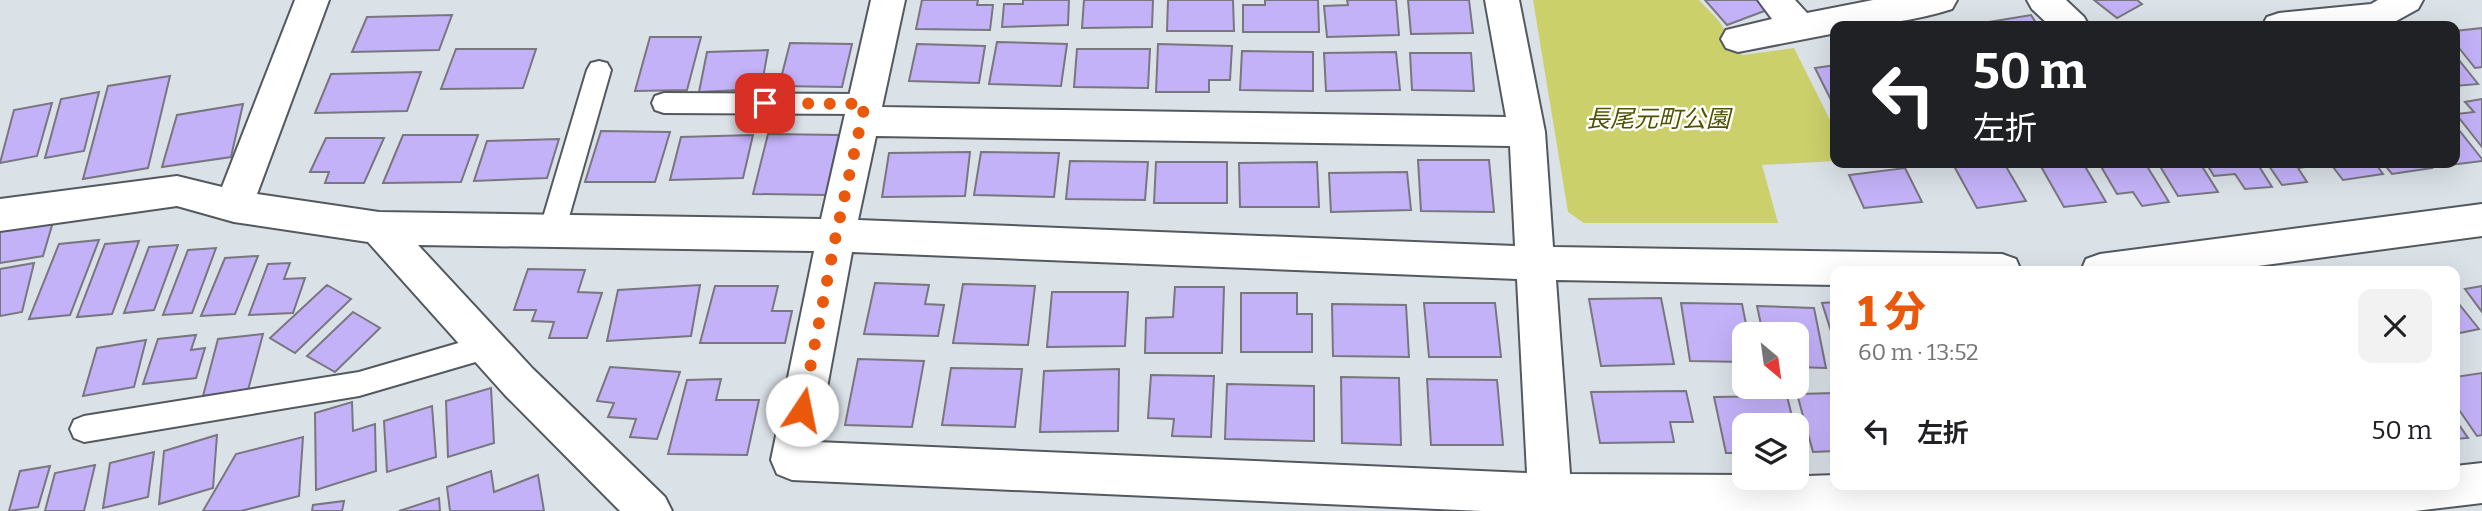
<!DOCTYPE html>
<html lang="ja">
<head>
<meta charset="utf-8">
<style>
  :root { --surface:#fff; --page:#f2f2f2; --text:#202124; --muted:#757577; --accent:#ea580c }
  body { margin:0; font-family:Bitter,"Noto Sans JP",serif; background:var(--page); color:var(--text); height:100vh; display:flex; flex-direction:column; font-size:26px; white-space:nowrap }
  * { box-sizing:border-box; margin:0 }
  p { font-size:23px; color:var(--muted) }
  .icon { flex:none; width:38px; height:38px; fill:none; stroke:currentColor; stroke-width:2; stroke-linecap:round; stroke-linejoin:round }
  .map { position:relative; flex:1; overflow:hidden }
  .panel { position:absolute; left:1830px; top:266px; width:630px; height:224px; display:flex; flex-direction:column; background:var(--surface); border-radius:14px; box-shadow:0 7px 28px #0002 }
  .panel>* { flex:none }
  .guide { position:absolute; left:1830px; top:21px; width:630px; height:147px; border-radius:14px; box-shadow:0 7px 28px #0002; background:#202124; color:#fff; overflow:hidden }
  .needle { width:46px; rotate:151deg }
  .controls { position:absolute; left:1732px; top:322px; display:grid; gap:14px }
  .controls a { display:grid; place-items:center; width:77px; height:77px; border-radius:14px; background:var(--surface); box-shadow:0 7px 28px #0002; font-size:35px }
  .pin { position:absolute; display:grid; place-items:center; width:60px; height:60px; color:#fff; margin:-30px; border-radius:14px; box-shadow:0 4px 10px #0006 }
  .me { position:absolute; width:77px; margin:-38px; rotate:11deg; stroke-linejoin:round; filter:drop-shadow(0 0 5px #0008) }
  .turn { display:flex; align-items:center; gap:24px; height:147px; padding:0 28px; font-size:32px }
  .turn .icon { width:91px; height:91px; stroke-width:2.5 }
  .turn b { display:block; font-size:49px; line-height:60px }
  .round { display:grid; place-items:center; flex:none; width:74px; height:74px; border-radius:14px; background:var(--page) }
  .summary { display:flex; align-items:center; justify-content:space-between; height:119px; padding:0 28px }
  h1 { font-size:42px; font-weight:800; line-height:52px; color:var(--accent) }
  ul { padding:0; list-style:none }
  li { display:flex; align-items:center; gap:21px; height:91px; padding:0 28px }
  li div { flex:1 }
  li b { display:block; font-size:26px }
  li em { font-style:normal }
  .map>svg:first-child { display:block }
</style>
</head>
<body>
<div class="map">
<svg width="2482" height="511" viewBox="0 0 2482 511">
  <rect width="100%" height="100%" fill="#dae1e7"/>
  <!-- green -->
  <path fill="#cbd06b" d="M1533,0h166l19,20 24,35 52,-7 42,84v29l-74,4 16,58h-194l-16,-11z"/>
  <!-- building -->
  <path fill="#c4b2f9" stroke="#78767e" stroke-width="2" d="M922,0h56l-1,5h16l-3,25 -74,-1z
    M1023,0h46l-1,25 -66,2 2,-23h19z
    M1084,0h69l-1,27 -70,1z
    M1168,0h65l1,31h-67z
    M1265,0h53l1,32h-76v-27h22z
    M1347,0h49l3,35 -72,2 -3,-31 24,-1z
    M1408,0h61l4,33 -62,1z
    M1705,0h53l9,10 -40,15z
    M2094,0h43l5,4 -25,14z
    M452,15l-13,35 -87,2 15,-35z
    M2031,15l7,11h-46l-3,-4z
    M2482,28v39l-7,1 -20,-25v-12z
    M650,37h51l-14,53 -52,1z
    M997,42l70,2 -6,42 -72,-2z
    M790,43l62,1 -10,43 -63,-1z
    M917,44l68,2 -6,37 -70,-2z
    M1158,44l74,2 -2,34h-21v12h-53z
    M456,49h80l-13,39 -82,1z
    M1077,49h73l-2,39 -74,-1z
    M768,50l-7,39 -62,3 8,-40z
    M1242,51l71,1v39l-73,-1z
    M1396,52l4,38 -74,1 -2,-38z
    M1410,53h61l3,38 -62,-1z
    M2455,55l23,29 -23,2z
    M1836,65v45l-21,-42z
    M421,72l-14,39 -92,2 16,-39z
    M170,76l-22,92 -65,11 25,-93z
    M99,92l-15,59 -39,7 16,-59z
    M2482,99v48l-26,-33 18,-2 -9,-10z
    M52,103l-15,53 -37,7 14,-53z
    M243,104l-12,53 -69,10 15,-52z
    M2455,125l27,34v2l-32,4 -2,-2h7z
    M601,131l69,1 -15,50h-70z
    M768,134l71,1 -13,60 -73,-1z
    M403,135h75l-17,47 -78,1z
    M753,135l-10,43 -73,2 11,-43z
    M326,138h58l-20,45h-39l4,-11h-19z
    M559,139l-12,39 -73,3 13,-40z
    M970,152l-5,44 -83,1 7,-44z
    M981,152l78,1 -5,44 -80,-2z
    M1418,160h71l5,52 -73,-1z
    M1070,161l78,1 -3,38 -79,-1z
    M1156,162h71v41h-73z
    M1317,162l2,45h-79l-1,-44z
    M1976,163h28l22,38 -49,7 -23,-42z
    M2039,163h44l23,39 -42,5z
    M2099,163h46l24,39 -27,4 -9,-14 -16,2z
    M2158,163h42l18,29 -40,4z
    M2206,163h51l15,24 -27,2 -10,-15 -21,2z
    M2267,163h51l1,2 -21,3 9,14 -25,3z
    M2330,163h45l8,11 -40,6z
    M2383,163h45l4,5 -40,6z
    M1905,168l17,34 -58,6 -15,-33z
    M1407,172l4,38 -80,2 -2,-39z
    M53,222l-10,34 -43,7v-32z
    M99,240l-29,75 -41,4 30,-75z
    M139,241l-27,73 -35,3 28,-73z
    M178,245l-24,65 -30,3 25,-66z
    M216,248l-24,65 -29,2 25,-65z
    M258,256l-23,58 -34,2 24,-58z
    M34,263l-12,49 -22,4v-47z
    M290,263l-6,16 21,-1 -12,35 -44,2 19,-51z
    M528,269l57,1 -7,22 24,1 -15,45h-38l5,-16 -22,-1 4,-11h-22z
    M875,283l54,2 -4,19 19,1 -6,31 -74,-2z
    M963,284l72,2 -7,59 -75,-2z
    M327,285l24,14 -56,54 -25,-15z
    M700,285l-9,51 -84,5 11,-51z
    M715,286h63l-6,25h20l-7,32h-85z
    M2482,286v26l-17,-23z
    M1175,287h49l-2,66h-77l1,-35 27,-1z
    M1052,292h76l-3,54 -78,1z
    M1241,293h56v21h15v38h-71z
    M1661,298l13,66 -73,2 -12,-67z
    M2455,299l24,30 -24,5z
    M1836,302v45l-14,-44z
    M1424,303h71l6,54h-72z
    M1681,303l61,1 6,30h-3v28l-55,-1z
    M1332,304l74,1 3,52 -76,-1z
    M1757,306l57,2 12,60 -29,-1v-33h-34z
    M353,312l27,16 -45,44 -28,-16z
    M263,334l-15,56 -45,6 15,-57z
    M196,335l-5,15 14,-2 -9,30 -53,6 15,-45z
    M146,340l-12,47 -51,9 14,-48z
    M858,359l66,2 -12,66 -67,-2z
    M610,367l70,5 -23,67 -27,-2 6,-18 -28,-2 6,-14 -17,-2z
    M951,368l71,1 -7,58 -73,-2z
    M1119,369l-1,62 -78,1 4,-61z
    M2482,373v62l-5,1 -22,-32v-27z
    M1151,375l63,1 -3,61 -39,-1 2,-17 -26,-1z
    M1341,377l58,1 2,67 -59,-2z
    M721,379l-5,21h43l-12,55 -79,-1 19,-74z
    M1427,379l70,1 6,65h-72z
    M1227,384l87,2v55l-89,-2z
    M491,388l3,55 -46,14 -2,-56z
    M1686,391l7,31h-23l4,20 -74,1 -9,-51z
    M1836,393v58l-23,1 -16,-58z
    M1787,396l7,29h-49v28h-19l-12,-56z
    M352,402l1,29 22,-7 1,47 -60,19 -1,-77z
    M432,406l4,51 -49,15 -3,-51z
    M2455,419l13,19 -13,1z
    M217,435l-4,53 -54,16 5,-53z
    M303,437l-4,59 -58,15h-38l33,-57z
    M154,452l-6,45 -45,11 7,-45z
    M95,465l-11,46h-39l10,-38z
    M50,466l-12,41 -29,4 11,-40z
    M491,471l3,21 44,-17 6,36h-94l-3,-24z
    M439,498l1,13h-41z
    M344,501l-2,10h-30l1,-6z"/>
  <g fill="none" stroke-linecap="round" stroke-linejoin="round">
    <!-- service casing -->
    <g stroke="#53595e" stroke-width="4">
      <path id="service" d="M599,61l8,2 4,7 -46,161 -4,8 -9,3 -9,-3 -4,-8 48,-161 4,-7z
        M664,93l201,1 9,3 3,7 -3,7 -9,3 -201,-1 -9,-3 -3,-7 3,-7z
        M486,335l10,3 4,9 -4,9 -137,40 -275,46 -10,-4 -4,-9 4,-9 10,-4 275,-44z"/>
    </g>
    <!-- minor casing -->
    <g stroke="#53595e" stroke-width="4">
      <path id="minor" d="M295,0h34l-72,194 122,18 442,7 50,-219h34l-23,107 624,10 -21,-117h34l26,132 8,115 449,7 14,5 5,12h-185v14l-280,-5 14,194 175,1v3l91,-3v10h619v-19l27,-3v40l-67,8h-933l-690,-31 -15,-6 -6,-14 43,-209 -396,-6 115,124 132,128 7,14h-52l-115,-116 -137,-153 -134,-20 -57,-16 -177,25v-32l177,-23 45,11zM876,136l634,10 5,100 -657,-26zM852,252l665,27 10,194 -710,-31z
        M1758,0h37l12,13 66,-13h84l-5,9c-38,12 -77,17 -116,17v7l-98,19 -12,-4 -5,-9 5,-9 46,-11z
        M2027,0h39l18,17 5,9h-39l-18,-17z
        M2378,0h45l-5,9 -31,17h-125l5,-9 12,-4 92,-9z
        M2482,204v32l-262,35h-139l5,-12 14,-5z"/>
    </g>
    <!-- service -->
    <use href="#service" fill="#fff" fill-rule="evenodd"/>
    <!-- minor -->
    <use href="#minor" fill="#fff" fill-rule="evenodd"/>
  </g>
  <g fill="none" stroke-linecap="round" stroke-linejoin="round">
    <!-- route -->
    <path stroke="#ea580c" stroke-width="12" stroke-dasharray="0 21.6" d="M765,103l100,1 -29,131 -34,175"/>
  </g>
  <g text-anchor="middle" stroke-width="5" stroke-linejoin="round" paint-order="stroke">
    <!-- park labels -->
    <g font-size="24" font-style="italic" fill="#505200" stroke="#fff">
      <text x="1658" y="127">長尾元町公園</text>
    </g>
  </g>
</svg>
<div class="controls">
<a><svg class="needle" viewBox="-14 -14 28 28"><path d="M0-13l5 13h-10z" fill="#e53935"/><path d="M0 13l5-13h-10z" fill="#757577"/></svg></a>
<a><svg class="icon" aria-label="layers" viewBox="0 0 24 24"><path d="M12 4l9 5-9 5-9-5zM3 14l9 5 9-5"/></svg></a>
</div>
<div class="pin" style="left:765px;top:103px;background:#d93025"><svg class="icon" aria-label="arrive" viewBox="0 0 24 24"><path d="M6 21V4h12l-3 4 3 4H6"/></svg></div>
<svg class="me" style="left:802px;top:410px" viewBox="-20 -20 40 40"><circle r="19" fill="#fff"/><path d="M0-13L10 11 0 6-10 11z" fill="#ea580c"/></svg>
<div class="guide">
<div class="turn"><svg class="icon" aria-label="left" viewBox="0 0 24 24"><path d="M17 20v-9H6M10 6l-5 5 5 5"/></svg><div><b>50 m</b>左折</div></div>
</div>
<section class="panel">
<div class="summary"><div><h1>1 分</h1><p>60 m · 13:52</p></div><a class="round"><svg class="icon" aria-label="close" viewBox="0 0 24 24"><path d="M6 6l12 12M18 6L6 18"/></svg></a></div>
<ul>
<li><svg class="icon" aria-label="left" viewBox="0 0 24 24"><path d="M17 20v-9H6M10 6l-5 5 5 5"/></svg><div><b>左折</b></div><em>50 m</em></li>
</ul>
</section>
</div>
</body>
</html>
